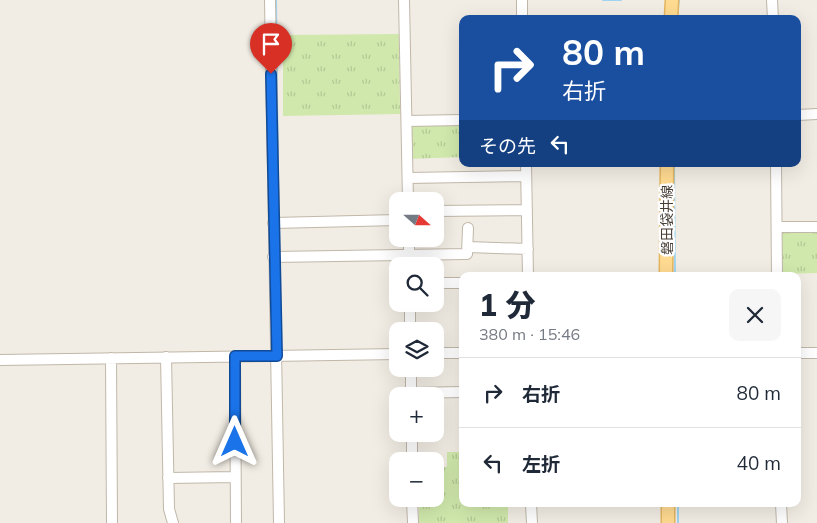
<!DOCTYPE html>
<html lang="ja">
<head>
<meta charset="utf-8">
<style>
  :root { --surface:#fff; --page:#f6f6f7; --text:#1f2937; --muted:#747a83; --line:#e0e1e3 }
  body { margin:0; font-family:Mulish,"Noto Sans JP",sans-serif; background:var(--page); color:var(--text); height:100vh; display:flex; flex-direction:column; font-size:19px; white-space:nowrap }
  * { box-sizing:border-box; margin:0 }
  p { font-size:16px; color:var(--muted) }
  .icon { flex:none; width:28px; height:28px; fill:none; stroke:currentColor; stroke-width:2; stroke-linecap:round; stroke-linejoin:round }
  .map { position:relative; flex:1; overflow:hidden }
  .details { position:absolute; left:459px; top:272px; width:342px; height:235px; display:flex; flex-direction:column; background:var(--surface); border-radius:10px; box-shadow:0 5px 20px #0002 }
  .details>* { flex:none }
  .hud { position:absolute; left:459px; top:15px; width:342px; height:152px; border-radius:10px; box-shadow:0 5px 20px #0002; background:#1a4fa0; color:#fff; overflow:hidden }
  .needle { width:32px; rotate:111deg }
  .tools { position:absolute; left:389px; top:192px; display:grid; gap:10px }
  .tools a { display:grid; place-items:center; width:55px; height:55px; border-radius:10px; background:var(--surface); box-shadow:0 5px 20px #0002; font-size:25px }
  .pin { position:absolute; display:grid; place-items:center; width:42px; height:42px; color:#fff; margin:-51px -21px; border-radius:50% 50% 50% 0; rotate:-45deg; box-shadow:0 0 5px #0007 }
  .pin .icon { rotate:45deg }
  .me { position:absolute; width:55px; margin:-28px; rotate:0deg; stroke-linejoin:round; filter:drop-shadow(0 0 4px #0008) }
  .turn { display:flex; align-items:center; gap:18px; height:105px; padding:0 20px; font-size:22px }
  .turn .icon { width:65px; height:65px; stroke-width:2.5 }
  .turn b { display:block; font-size:35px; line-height:42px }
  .then { display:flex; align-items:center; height:48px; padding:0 20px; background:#0003; gap:10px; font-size:19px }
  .round { display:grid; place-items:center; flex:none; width:52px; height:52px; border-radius:10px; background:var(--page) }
  .head { display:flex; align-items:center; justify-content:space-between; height:85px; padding:0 20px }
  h1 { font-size:30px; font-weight:800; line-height:38px }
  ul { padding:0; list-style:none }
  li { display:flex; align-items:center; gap:15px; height:70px; padding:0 20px; border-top:1px solid var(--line) }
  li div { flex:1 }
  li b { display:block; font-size:19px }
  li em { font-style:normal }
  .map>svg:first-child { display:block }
</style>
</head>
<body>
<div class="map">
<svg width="817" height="523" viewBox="0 0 817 523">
  <defs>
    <pattern id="grass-tufts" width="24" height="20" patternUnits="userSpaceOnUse" patternTransform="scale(1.25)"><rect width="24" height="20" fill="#d0e8ac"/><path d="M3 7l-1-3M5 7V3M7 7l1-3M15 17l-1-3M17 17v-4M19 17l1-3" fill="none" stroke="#b4c895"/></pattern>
  </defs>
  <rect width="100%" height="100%" fill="#f2ede4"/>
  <!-- grass -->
  <path fill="url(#grass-tufts)" d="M399,34l1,80 -117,2v-81z
    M462,125v32l-54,2 3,-33z
    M779,230h38v43l-38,1z
    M447,452h15v52h46v19h-89v-24h16v-32h12z"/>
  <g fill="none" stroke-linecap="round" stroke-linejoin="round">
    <!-- stream -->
    <path stroke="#9fd4f1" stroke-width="2" d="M276,0l2,181
      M603,0h18
      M677,16l2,-16
      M674,164l1,112
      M678,504v19"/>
    <!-- minor casing -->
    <g stroke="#c1b7aa" stroke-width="12">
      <path id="minor" d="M270,0l9,523
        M404,0l4,201
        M522,0v19
        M772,0l1,19
        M798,115l19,-1
        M407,121l55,-1
        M526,164l2,112
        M776,164l1,112
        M408,178l118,-2
        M435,211l92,-1
        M273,223l125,-3
        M777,227h40
        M409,239v27
        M468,247l60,2
        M273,257l194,-3 1,-26
        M435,283h27
        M410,304v27
        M435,353h27
        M798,353h19
        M235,356l1,167
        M166,357l3,152 4,14
        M111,358l1,165
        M0,360l398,-6
        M411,369v27
        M411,393l51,-1
        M412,434v27
        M168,478l67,-1
        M412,499l1,24
        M531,504l1,19
        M781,504l1,19"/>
    </g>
    <!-- major casing -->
    <g stroke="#e4b660" stroke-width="15">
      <path id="major" d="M671,19l1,-19
        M666,276l1,-112
        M668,504v19"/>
    </g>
    <!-- minor -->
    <use href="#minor" stroke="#fff" stroke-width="10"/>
    <!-- major -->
    <use href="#major" stroke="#ffda91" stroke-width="12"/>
  </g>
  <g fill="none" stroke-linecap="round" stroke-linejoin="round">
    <!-- route casing -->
    <g stroke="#114b97" stroke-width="12">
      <path id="route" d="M235,442v-86h42l-6,-282"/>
    </g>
    <!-- route -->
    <use href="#route" stroke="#1a73e8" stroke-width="9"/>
  </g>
  <g text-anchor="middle" stroke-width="4.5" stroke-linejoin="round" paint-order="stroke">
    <!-- street labels -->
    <g font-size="14" fill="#453d34" stroke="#fff">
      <text transform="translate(667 220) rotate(-90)" y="5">磐田袋井線</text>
    </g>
  </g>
</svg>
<div class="tools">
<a><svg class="needle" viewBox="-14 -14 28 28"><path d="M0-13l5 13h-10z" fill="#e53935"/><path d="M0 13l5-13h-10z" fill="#747a83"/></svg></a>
<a><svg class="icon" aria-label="search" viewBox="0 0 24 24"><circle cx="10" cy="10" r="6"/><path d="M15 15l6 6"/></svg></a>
<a><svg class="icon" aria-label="layers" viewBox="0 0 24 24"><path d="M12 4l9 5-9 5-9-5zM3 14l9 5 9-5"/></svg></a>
<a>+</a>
<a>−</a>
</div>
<div class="pin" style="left:271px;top:74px;background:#d93025"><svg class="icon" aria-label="arrive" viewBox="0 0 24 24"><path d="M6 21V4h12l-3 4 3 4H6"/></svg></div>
<svg class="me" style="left:235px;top:442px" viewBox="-20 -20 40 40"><path d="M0-17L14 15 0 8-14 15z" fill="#1a73e8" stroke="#fff" stroke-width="4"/></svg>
<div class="hud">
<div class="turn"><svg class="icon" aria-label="right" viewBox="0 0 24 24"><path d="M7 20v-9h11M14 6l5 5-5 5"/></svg><div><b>80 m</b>右折</div></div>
<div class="then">その先<svg class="icon" aria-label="left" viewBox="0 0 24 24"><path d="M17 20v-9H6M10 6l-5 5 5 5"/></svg></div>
</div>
<section class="details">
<div class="head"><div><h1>1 分</h1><p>380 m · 15:46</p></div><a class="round"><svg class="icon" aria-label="close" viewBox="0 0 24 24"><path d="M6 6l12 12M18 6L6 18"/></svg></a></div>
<ul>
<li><svg class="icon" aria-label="right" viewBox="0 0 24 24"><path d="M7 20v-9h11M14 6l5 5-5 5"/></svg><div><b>右折</b></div><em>80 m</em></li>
<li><svg class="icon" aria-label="left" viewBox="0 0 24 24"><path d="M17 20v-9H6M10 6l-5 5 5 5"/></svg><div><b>左折</b></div><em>40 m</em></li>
</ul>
</section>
</div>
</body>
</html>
